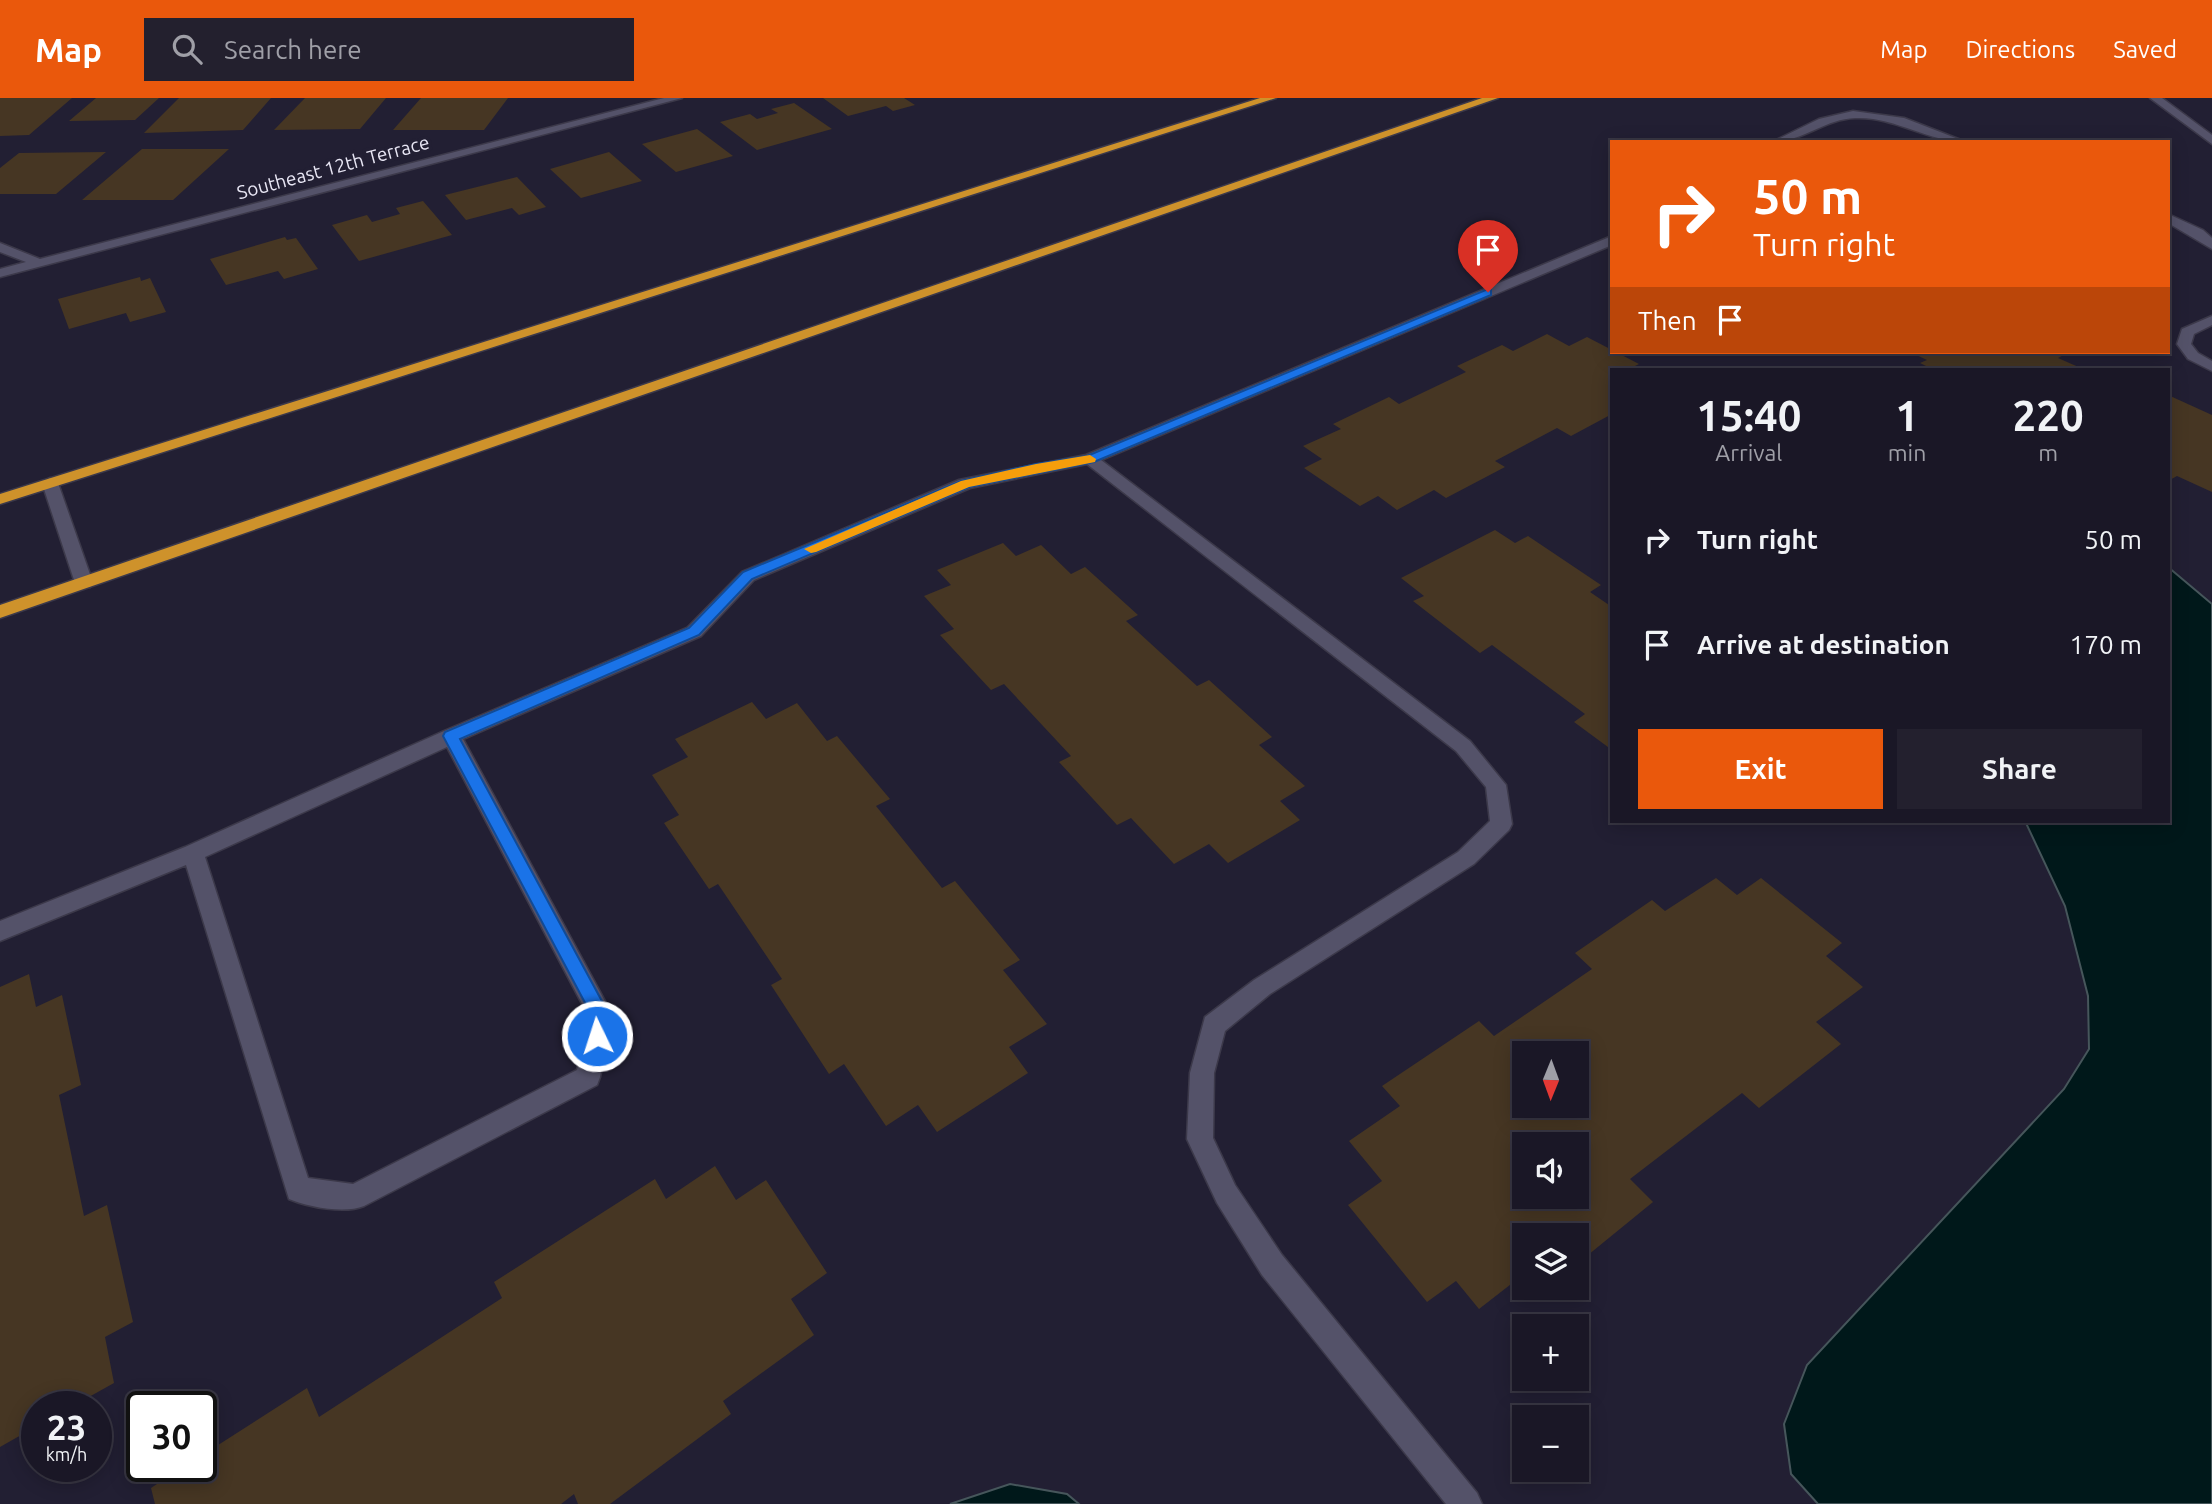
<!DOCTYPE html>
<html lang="en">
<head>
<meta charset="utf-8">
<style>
  :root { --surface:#1a1726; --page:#23202e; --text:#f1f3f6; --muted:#9f9fa7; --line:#383643; --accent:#ea580c }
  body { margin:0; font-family:Ubuntu,sans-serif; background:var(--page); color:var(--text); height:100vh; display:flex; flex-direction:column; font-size:26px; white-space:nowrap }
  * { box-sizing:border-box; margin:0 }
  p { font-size:23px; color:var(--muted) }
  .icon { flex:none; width:38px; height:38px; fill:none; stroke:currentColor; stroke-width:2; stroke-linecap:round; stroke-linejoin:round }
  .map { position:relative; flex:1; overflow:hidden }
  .sheet { position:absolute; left:1610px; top:270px; width:560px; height:455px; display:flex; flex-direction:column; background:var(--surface); border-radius:0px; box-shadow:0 4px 18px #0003,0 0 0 2px var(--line) }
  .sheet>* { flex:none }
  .guide { position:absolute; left:1610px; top:42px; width:560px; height:214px; border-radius:0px; box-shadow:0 4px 18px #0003,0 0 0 2px var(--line); background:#ea580c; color:#fff; overflow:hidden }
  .needle { width:46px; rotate:181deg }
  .controls { position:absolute; left:1512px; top:943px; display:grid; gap:14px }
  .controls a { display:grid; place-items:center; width:77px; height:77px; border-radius:0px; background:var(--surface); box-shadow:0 4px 18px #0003,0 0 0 2px var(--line); font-size:35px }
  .speed { position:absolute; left:21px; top:1293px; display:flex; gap:14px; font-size:35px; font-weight:700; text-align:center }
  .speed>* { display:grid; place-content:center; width:91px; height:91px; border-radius:50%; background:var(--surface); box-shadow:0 4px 18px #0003,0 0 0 2px var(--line); line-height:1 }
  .speed small { font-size:18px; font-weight:400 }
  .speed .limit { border:4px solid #111; border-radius:10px; background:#fff; color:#111 }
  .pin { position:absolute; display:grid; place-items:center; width:60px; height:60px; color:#fff; margin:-72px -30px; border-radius:50% 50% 50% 0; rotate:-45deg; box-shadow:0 0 7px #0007 }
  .pin .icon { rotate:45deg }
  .me { position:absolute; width:77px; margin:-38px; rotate:356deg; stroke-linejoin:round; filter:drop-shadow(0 0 5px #0008) }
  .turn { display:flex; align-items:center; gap:24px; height:147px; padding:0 28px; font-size:32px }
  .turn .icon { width:91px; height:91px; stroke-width:2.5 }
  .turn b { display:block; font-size:49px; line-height:60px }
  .then { display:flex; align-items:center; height:66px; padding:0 28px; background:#0003; gap:14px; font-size:26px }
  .eta { display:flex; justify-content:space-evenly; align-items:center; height:119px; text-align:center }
  .eta b { font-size:42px; font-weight:700; line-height:49px }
  .button { display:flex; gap:14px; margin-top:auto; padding:14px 28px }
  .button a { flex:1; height:80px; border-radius:0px; background:var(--accent); color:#fff; font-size:28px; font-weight:700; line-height:80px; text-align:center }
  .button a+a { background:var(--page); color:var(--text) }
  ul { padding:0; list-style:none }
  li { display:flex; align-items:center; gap:21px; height:105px; padding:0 28px }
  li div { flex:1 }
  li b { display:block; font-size:26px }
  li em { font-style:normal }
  header { display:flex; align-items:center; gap:42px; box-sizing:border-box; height:98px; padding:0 35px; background:var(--accent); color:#fff }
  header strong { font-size:33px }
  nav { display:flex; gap:38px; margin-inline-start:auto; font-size:24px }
  .search { width:490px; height:63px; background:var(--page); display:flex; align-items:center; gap:18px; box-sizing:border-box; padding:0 24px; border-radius:0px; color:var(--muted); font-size:26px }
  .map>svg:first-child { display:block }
</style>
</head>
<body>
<header>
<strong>Map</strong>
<div class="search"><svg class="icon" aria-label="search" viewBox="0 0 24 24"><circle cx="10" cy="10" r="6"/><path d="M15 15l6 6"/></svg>Search here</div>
<nav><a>Map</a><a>Directions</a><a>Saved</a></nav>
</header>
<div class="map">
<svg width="2212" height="1406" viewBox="0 0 2212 1406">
  <rect width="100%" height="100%" fill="#221f33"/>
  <!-- water -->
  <path fill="#00181a" stroke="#46565b" stroke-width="2" d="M2168,469l44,37v900h-394l-27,-30 -7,-50 23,-59 257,-276 25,-40 -1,-53 -23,-90 -40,-85h143z
    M1010,1386l57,10 12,10h-129z"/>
  <!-- building -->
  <path fill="#463623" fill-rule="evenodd" d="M0,0h72l-43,37 -29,1z
    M96,0h63l-24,22 -66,1z
    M179,0h92l-28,32 -99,3z
    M305,0h81l-26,31 -86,1z
    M421,0h87l-24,32h-91z
    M823,0h81l11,7 -22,6 -7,-5 -38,10z
    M794,5l38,26 -75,21 -37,-28 30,-8 7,5 21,-6 -7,-4z
    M697,31l36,27 -57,16 -34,-28z
    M142,51h87l-56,51h-91z
    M106,54l-50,42h-56v-26l19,-15z
    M609,54l33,29 -61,17 -31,-29z
    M517,79l29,30 -27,8 -7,-7 -46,12 -21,-25z
    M423,103l29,34 -93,26 -27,-36 35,-10 5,7 28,-8 -4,-6z
    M285,139l2,3 9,-2 22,31 -34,10 -6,-8 -52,14 -16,-26z
    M140,179l1,4 9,-3 16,34 -36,10 -4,-9 -57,16 -11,-30z
    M1547,236l22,12 18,-9 52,27 -10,5h-17v45l-41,22 -14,-8 -62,33 10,6 -59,31 -12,-8 -37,20 -19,-14 -18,10 -56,-38 18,-9 -19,-13 38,-17 -8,-5 56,-27 10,7 67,-32 -9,-6 45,-21 11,6z
    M1910,254h154l3,1 -9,5 25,11h-151l-12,-6 7,-3z
    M2168,297l44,20v77l-35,-16 -9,5z
    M1495,432l20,13 13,-7 73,49 -11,7 22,15v143l-38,-28 11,-8 -93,-69 -12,8 -67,-52 11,-5 -23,-18z
    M1003,445l13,13 25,-11 30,29 14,-7 53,48 -12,6 71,65 12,-6 63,57 -13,8 46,41 -25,15 20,19 -72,43 -19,-19 -35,20 -43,-46 -14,7 -58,-63 12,-6 -67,-72 -13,6 -51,-55 14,-6 -30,-33 27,-11 -14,-15z
    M752,604l14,17 31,-16 30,38 10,-5 53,63 -14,7 66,82 13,-7 65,79 -17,10 44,54 -38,23 19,26 -91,59 -19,-27 -32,21 -42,-62 -15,10 -58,-89 11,-6 -64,-95 -9,5 -45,-66 15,-8 -27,-40 36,-18 -13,-18z
    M1716,780l21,17 24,-17 81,65 -16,13 37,31 -47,35 25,22 -82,64 -17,-15 -112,86 23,23 -76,62v-28h-53v38l-45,35 -23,-28 -29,21 -79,-97 34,-24 -33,-40 51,-35 -18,-20 97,-65 15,15 98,-67 -17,-16 77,-53 13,11zM1524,956h53v52h-53zM1524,1046h53v53h-53z
    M29,876l7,33 26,-12 19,90 -22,10 25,121 23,-11 26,117 -28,15 9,46 -43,24h-34v19l-37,21v-460z
    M715,1068l21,34 30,-20 61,93 -36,26 23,36 -91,66 8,13 -121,90h-32l-4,-10 -13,10h-406l-4,-16 33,-22h17v-10l106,-68 12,29 183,-119 -8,-16 161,-103 11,20z"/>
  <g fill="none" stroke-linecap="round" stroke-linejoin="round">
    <!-- lane casing -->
    <g stroke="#3c394a" stroke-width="3">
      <path id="lane" d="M50,380l8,5 35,100 -3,4h-12l-3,-4 -33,-100z"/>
    </g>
    <!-- street casing -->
    <g stroke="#3c394a" stroke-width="3">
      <path id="street" d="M664,0h18l-682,179v-8l26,-7 -26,-10v-9l40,16z
        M2150,0h12l50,37v9z
        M1853,13l51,7 62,24c-38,0 -72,-26 -111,-24 -30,1 -53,24 -83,24l47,-23z
        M2168,116l35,16 9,8v11l-44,-26z
        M1612,138v9l-511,215 369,281 36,44 6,39 -3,6 -35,34 -204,130 -45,37 -11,42 -1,65 22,47 47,70 195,238 5,11h-36l-184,-229 -45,-72 -30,-64 3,-66 15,-56 49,-37 204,-128 32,-31 -4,-34 -30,-36 -369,-287 -117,24 -216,92 -53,56 -238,103 150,277 -13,61 -3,8 -233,121c-19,8 -56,1 -75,-7l-103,-334 -186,76v-20l185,-74 259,-116 243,-103 55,-56 217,-92 127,-25zM447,649l142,270 -12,53 -224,114 -45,-6 -103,-321z
        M2212,218v9l-18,9 -3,10 7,9 14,8v10l-24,-12 -11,-15 5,-15z"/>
    </g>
    <!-- highway casing -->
    <g stroke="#3c394a" stroke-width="3">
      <path id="highway" d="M1260,0h16l-1276,406v-10z
        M1482,0h16l-1498,520v-13z"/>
    </g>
    <!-- lane -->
    <use href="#lane" fill="#545269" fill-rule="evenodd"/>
    <!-- street -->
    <use href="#street" fill="#545269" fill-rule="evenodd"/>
    <!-- highway -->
    <use href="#highway" fill="#ce922b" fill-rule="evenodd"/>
  </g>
  <!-- route -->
  <path fill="#1a73e8" stroke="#114b97" stroke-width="2" d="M1488,191l3,1v5l-397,167 -125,25 -217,92 -53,56 -239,104 150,277 -7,26 -6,3 -7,-3 -3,-6 5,-20 -149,-280 2,-4 244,-104 54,-56 218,-91 75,-17 51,-8z"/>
  <!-- slow -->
  <path fill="#f59e0b" d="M1090,357l6,4 -1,3 -126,25 -153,65 -5,1 -7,-4 157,-68 75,-17z"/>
  <g text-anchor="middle" stroke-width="7" stroke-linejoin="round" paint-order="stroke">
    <!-- far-street labels -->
    <g font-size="19" fill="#e8e6f4" stroke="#221f33">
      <text transform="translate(333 69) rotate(-15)" y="7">Southeast 12th Terrace</text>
    </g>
  </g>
</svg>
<div class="controls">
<a><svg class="needle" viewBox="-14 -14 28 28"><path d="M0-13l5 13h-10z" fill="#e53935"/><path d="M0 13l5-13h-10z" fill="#9f9fa7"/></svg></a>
<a><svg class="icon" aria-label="sound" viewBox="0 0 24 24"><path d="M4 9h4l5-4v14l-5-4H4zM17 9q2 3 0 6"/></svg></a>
<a><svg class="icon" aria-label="layers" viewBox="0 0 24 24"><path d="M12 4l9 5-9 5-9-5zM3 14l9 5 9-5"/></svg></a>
<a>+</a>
<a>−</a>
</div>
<div class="speed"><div>23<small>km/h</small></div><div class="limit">30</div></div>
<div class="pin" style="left:1488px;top:194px;background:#d93025"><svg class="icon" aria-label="arrive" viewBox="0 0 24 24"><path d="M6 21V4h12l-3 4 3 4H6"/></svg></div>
<svg class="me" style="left:597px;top:938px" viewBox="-20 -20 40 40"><circle r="17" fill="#1a73e8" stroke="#fff" stroke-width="3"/><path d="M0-11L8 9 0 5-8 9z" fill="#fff"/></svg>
<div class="guide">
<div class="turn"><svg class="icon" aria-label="right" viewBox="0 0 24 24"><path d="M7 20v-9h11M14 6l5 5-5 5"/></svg><div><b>50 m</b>Turn right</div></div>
<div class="then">Then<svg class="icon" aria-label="arrive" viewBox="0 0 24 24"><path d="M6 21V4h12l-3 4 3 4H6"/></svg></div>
</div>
<section class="sheet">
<div class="eta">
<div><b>15:40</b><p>Arrival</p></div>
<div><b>1</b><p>min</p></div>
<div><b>220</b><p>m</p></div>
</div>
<ul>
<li><svg class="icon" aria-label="right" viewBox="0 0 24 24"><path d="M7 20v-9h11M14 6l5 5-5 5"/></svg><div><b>Turn right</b></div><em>50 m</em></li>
<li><svg class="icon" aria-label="arrive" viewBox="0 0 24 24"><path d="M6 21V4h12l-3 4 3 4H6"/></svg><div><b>Arrive at destination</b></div><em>170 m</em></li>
</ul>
<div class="button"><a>Exit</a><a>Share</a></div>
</section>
</div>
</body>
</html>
